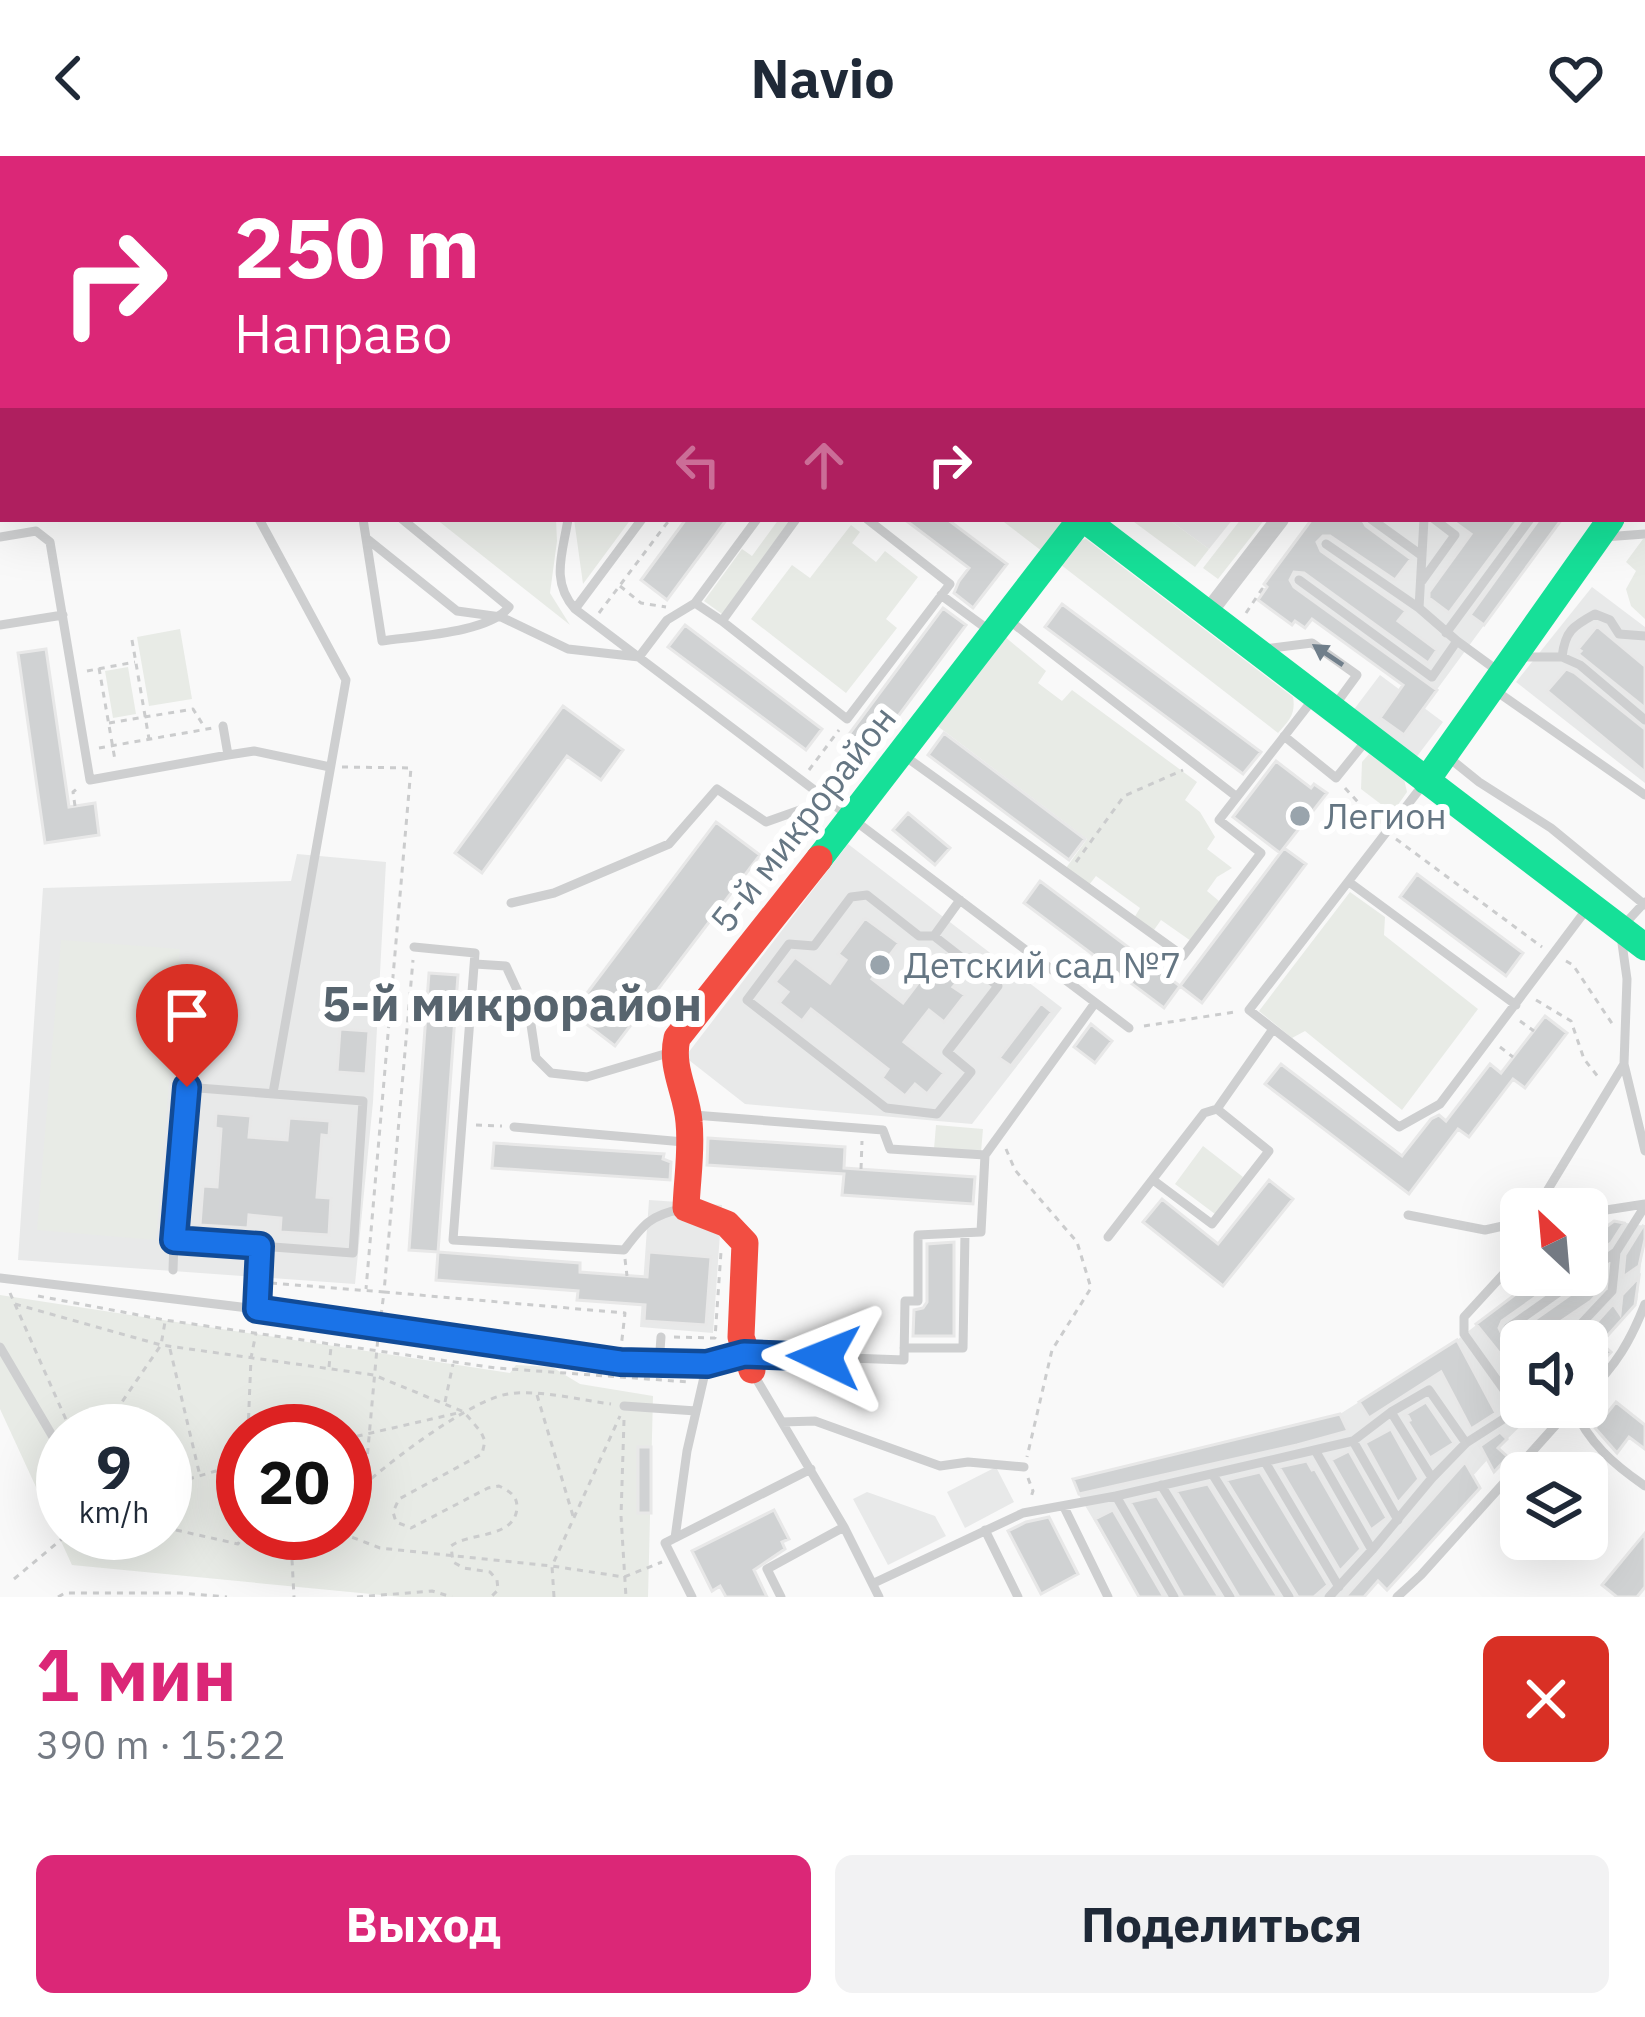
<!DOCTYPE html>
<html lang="ru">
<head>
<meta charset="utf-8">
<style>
  :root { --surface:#fff; --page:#f2f2f3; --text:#1f2937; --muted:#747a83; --accent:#db2777 }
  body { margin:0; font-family:"IBM Plex Sans",sans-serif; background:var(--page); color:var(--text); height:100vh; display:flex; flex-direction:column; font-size:45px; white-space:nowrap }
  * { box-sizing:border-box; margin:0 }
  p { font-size:39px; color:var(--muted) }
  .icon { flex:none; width:66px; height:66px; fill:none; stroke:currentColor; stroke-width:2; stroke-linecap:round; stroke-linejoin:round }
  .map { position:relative; height:1441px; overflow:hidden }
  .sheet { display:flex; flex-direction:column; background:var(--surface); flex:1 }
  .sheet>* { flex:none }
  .hud { position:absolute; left:0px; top:0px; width:1647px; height:366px; box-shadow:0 12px 48px #0002; background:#db2777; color:#fff; overflow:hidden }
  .needle { width:78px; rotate:334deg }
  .buttons { position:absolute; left:1500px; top:1032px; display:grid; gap:24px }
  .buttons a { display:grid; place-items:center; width:108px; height:108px; border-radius:18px; background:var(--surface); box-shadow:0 12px 48px #0002; font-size:60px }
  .speed { position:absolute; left:36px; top:1248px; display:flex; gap:24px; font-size:60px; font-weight:700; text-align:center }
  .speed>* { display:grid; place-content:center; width:156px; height:156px; border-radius:50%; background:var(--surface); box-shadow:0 12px 48px #0002; line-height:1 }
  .speed small { font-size:30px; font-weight:400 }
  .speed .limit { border:18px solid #d22; background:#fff; color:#111 }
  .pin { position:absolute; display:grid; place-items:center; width:102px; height:102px; color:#fff; margin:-123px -51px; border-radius:50% 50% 50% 0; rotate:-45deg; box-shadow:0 0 12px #0007 }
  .pin .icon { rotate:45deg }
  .me { position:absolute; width:132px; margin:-66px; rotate:272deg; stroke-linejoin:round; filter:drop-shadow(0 0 9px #0008) }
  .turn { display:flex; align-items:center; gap:42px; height:252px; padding:0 36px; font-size:54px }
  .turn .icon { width:156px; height:156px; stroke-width:2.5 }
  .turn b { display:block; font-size:84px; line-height:102px }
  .lanes { display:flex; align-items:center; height:114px; padding:0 36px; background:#0003; justify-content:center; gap:60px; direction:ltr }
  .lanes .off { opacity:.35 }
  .round { display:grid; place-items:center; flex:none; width:126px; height:126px; border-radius:18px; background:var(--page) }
  .head { display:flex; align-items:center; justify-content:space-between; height:204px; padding:0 36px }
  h1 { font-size:72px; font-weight:700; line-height:90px; color:var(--accent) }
  .button { display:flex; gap:24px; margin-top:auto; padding:24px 36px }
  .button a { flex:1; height:138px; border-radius:18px; background:var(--accent); color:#fff; font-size:48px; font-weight:700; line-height:138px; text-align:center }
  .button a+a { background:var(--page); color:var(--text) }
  header { display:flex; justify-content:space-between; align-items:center; height:156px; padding:0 36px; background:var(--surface); font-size:54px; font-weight:700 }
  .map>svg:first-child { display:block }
</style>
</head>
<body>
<header><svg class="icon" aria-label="back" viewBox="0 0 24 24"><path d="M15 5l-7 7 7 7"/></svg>Navio<svg class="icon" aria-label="heart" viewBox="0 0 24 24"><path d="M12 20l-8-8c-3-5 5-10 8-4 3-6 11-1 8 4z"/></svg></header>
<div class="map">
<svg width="1645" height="1441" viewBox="0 0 1645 1441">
  <rect width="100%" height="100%" fill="#f9f9f9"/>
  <!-- built -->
  <path fill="#e8e9e9" d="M694,0h815l-3,3h-808z
    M1168,363h65l-24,30z
    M1312,363h250l-135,184 -163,-119z
    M1592,431l53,40v156l-129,-101z
    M1380,519l63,47 -28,37 -63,-47z
    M848,688l214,164 -90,116 -227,-20 -60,-47z
    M297,698l89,8 -13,240 -18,182 -337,-24 25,-372 248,-7z
    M649,1044l73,5 -9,128 -73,-6z
    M1614,1065l31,5 -8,77 -50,55v-17h-66v66h19l-42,41 -134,149h-225l-59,-100 -7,-18 267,-65 117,-74 84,-65h46v-34z
    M996,1311l18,35 -49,26 -18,-36z
    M867,1336l68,24 11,20 -58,29 -35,-66z"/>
  <!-- green -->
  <path fill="#e8ebe6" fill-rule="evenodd" d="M436,363h120l1,22 -7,52 20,32z
    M574,363h57l-48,65z
    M779,363h12l-69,95 -18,-13 38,-52 10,7z
    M1000,363h57l4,3 -2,17 -12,16z
    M1130,363h38l41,30 -14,18z
    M1241,363h24l-47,60 -15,-11z
    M851,369l9,7 -8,11 24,19 9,-11 33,26 -32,42 11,9 -51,65 -95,-74 41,-54 18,13z
    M1086,383l207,158c3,17 -4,24 -15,36l-222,-172 13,-17z
    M1643,383h2v80l-14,-13 -5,-17 10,-18 -10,-9z
    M180,473l12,70 -43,7 -12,-69z
    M1004,480l42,35 -8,12 24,18 10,-11 125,92 -12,18 15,12 15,25 -8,12 25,19 -15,9 -10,14 12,10 -28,40 -30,-21 -7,10 -20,-12 6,-10 -44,-32 -7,9 -23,-17 21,-29 -151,-114z
    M128,511l8,47 -23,4 -8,-47z
    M1369,598l35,25 3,13 -24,34 -9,-9 8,-12 -21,-16 1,-27z
    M1350,736l35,25 -1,18 94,74 -76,101 -97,-79 -13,7 -33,-27z
    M61,784l119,9 -24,291 -119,-10z
    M936,969l47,4 -2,23 -47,-3z
    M1203,990l40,31 -28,37 -40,-30z
    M0,1139l510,78 6,-8 36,2 28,17 73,12 -5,201h-246l-330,-32 -72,-156zM63,1275h102v102h-102zM243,1275h102v102h-102z"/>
  <!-- building -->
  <path fill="#d0d2d3" stroke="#e8e8e8" stroke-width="3" d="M686,363h41l-60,81 -26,-20z
    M904,363h43l60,45 -34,44 -19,-15 5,-12 10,-13z
    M1312,363h50l4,7 45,33 -16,21 -65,-44h-7l-6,6 4,9 85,60 -8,10 39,29 -9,13 -124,-90 -10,-1 -4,8 4,7 143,103 -33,45 -24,-17 23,-33 -91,-66 -7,9 -10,-7 -3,4 -34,-25 9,-13 -3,-3z
    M1450,363h69l-70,94 -20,-15v-6l42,-58z
    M1539,363h23l-78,106 -14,-10z
    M1062,448l199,148 -18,22 -198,-147z
    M943,452l23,17 -102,137 -23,-17z
    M685,469l137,104 -16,21 -138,-103z
    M1597,470l48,40v42l-67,-54 3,-3 -3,-2z
    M46,493l23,158 26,-4 4,32 -54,8 -27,-190z
    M1566,513l9,4 70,56v43l-98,-81z
    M563,550l60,44 -22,30 -34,-24 -85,117 -27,-20z
    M944,577l141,106 -16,21 -141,-105z
    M1276,605l35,27 3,-4 13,9 -47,60 -47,-36z
    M908,657l42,35 -15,17 -42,-35z
    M716,666l44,33 -145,191 -43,-33z
    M1284,692l22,16 -104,139 -22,-17z
    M1417,718l106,79 -17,23 -106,-79z
    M1040,725l140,105 -16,22 -140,-105z
    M865,762l34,25 -27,36 31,24 34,-45 25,19 -9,10 12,8 -21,27 -15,-12 -25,32 40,31 -17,21 -12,-10 -10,12 -23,-18 6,-9 -77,-60 -9,12 -23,-18 9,-11 -13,-10 20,-25 35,26 16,-23 -8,-6z
    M429,817l29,2 -20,277 -29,-2z
    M1041,847l11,9 -41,54 -12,-8z
    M1545,860l22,17 -42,55 -12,-9 -44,58 -11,-8 -49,65 -144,-110 16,-20 121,92 29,-37 8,-4 7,6 44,-57 11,9z
    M1091,868l21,17 -17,22 -21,-16z
    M340,873l29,2 -3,43 -29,-2z
    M216,957l35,3 -2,21 38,3 2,-22 41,3 -1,15 -7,-1 -5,62 14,1 -2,37 -49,-3 1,-14 -32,-3 -1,13 -48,-3 3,-39 14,1 4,-58 -6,-1z
    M708,982l137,9 -1,21 131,9 -2,27 -131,-9 2,-21 -137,-9z
    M494,987l170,11 -1,5 8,3 -1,18 -178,-12z
    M1269,1024l24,19 -70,87 -80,-64 19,-23 56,45z
    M1614,1065l10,2 -13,20 -24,17v-19z
    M1643,1070l2,1v12l-6,27 -16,11 2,-22z
    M954,1086v94h-41l1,-26 9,-2 4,-6v-58z
    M438,1096l142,11v9l67,5 2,-25 62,5 -5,68 -62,-4 1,-16 -68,-5 1,-9 -142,-11z
    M1541,1119h26l-65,46 -3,7 4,8 10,-1 81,-57 8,11 -11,12 -31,21 4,7 -8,12h-35v39l-45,-56z
    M1639,1121l-4,28 -34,38 10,9 -24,25v-36h-7l33,-37 7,10 2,-19z
    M1457,1184l39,73 -25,16 -30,-57 -72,46 -10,-16z
    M1426,1246l28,41 -24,15 -23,-37 3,-1 -2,-4 -4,-1z
    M1616,1246l29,23v24l-16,-12 -12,16 -22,-25z
    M1340,1258l8,17 -51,14 -218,49 -6,-15z
    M1391,1273l28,50 -21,24 -33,-60z
    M1500,1276l7,7 -9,9 10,9 -14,15 -14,-26z
    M638,1291h13v66h-13z
    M1349,1295l38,67 -16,12 -40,-70z
    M1307,1305l5,9 3,-1 46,80 -21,22 -61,-104z
    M1465,1306l15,26 -93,102 -9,-9 -14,16h-19z
    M1260,1316l68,113 -14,12h-16l-72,-117z
    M1208,1328l70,113h-39l-63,-106z
    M1157,1340l62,101h-36l-53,-95z
    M774,1354l15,29 -7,3 3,7 -31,21 13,27h-41l-6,-11 -8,5 -20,-40z
    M1113,1354l51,87h-25l-44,-78z
    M1049,1361l29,57 -37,20 -33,-63 18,-9z
    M1645,1377v54l-8,10h-20l-15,-12z"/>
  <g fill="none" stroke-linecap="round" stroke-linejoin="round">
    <!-- path -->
    <path stroke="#cbcccd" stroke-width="3" stroke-dasharray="6 6" stroke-linecap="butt" d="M485,0l1,3
      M784,0l2,3
      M0,25l3,-3
      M620,430l21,17 25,4
      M599,457l71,-94
      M1246,457l16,-24 2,2
      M132,484l17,99
      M99,512l16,92
      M87,515l48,-9
      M109,567l84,-14 12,19
      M99,592l114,-20
      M342,611l69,1 -45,521
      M809,614l30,-40
      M1345,632l34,37
      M75,650l-2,-14 6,-5
      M1396,683l146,108
      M1076,706l48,-66 59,-26
      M1566,805l7,4 40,60
      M1158,814l9,-13
      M1536,844l35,21 13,38 15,19
      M1520,865l14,10
      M1144,870l91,-14
      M1500,891l13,10
      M476,969l26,1
      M1006,993l9,21 62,72 14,46 -39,62 -25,107
      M861,1013l1,-28
      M625,1103l2,17
      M271,1127l113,9 29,-332
      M10,1137l61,138
      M38,1140l127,24 331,48 193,14
      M15,1148l146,41 213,30 90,37 17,20 4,9 -3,13 -83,45 -6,13 3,10 15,6 77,-40 11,-2c10,5 18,9 18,21 -1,32 -48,25 -66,39l2,16 11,6 26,4 7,8 1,10 -7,7
      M381,1160l3,-24 241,21 -4,35
      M674,1181l41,1 6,-86
      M170,1193l30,127
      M329,1211l2,-20
      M537,1239l36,121
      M445,1246l8,-38
      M624,1264l-3,96 5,81
      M102,1275l59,-86 4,-23
      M248,1275l3,-73 5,-25
      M345,1283l117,-27
      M1028,1322l5,13 -2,6
      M345,1324l20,2 13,-145
      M165,1330l78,-23
      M345,1347c28,-30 123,-103 163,-109 29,-5 73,6 103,10
      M165,1369l11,5 62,14 7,-11
      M252,1377l15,9 24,-1 3,56
      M341,1377l39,15 172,18 72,11 38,-15
      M14,1423l55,-46
      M58,1441l7,-4h116l46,4
      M357,1441l75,-6 20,6
      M554,1441l-2,-31 68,-150"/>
    <!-- lane -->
    <path stroke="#cecfd0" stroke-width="9" d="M31,0l4,3
      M141,0l4,3
      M908,0l4,3
      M979,0l3,3
      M1148,0l4,3
      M1383,0l2,3
      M1479,0l4,3
      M1629,0l4,3
      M221,3l2,-3
      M385,3l2,-3 3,3
      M1290,3l3,-3
      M1644,11l1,1
      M1644,124h1
      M0,154l3,-1
      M0,224h3
      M1644,239h1
      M259,363l87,161 -73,413
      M363,363l19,122c33,-5 107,-8 127,-34l-107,-88
      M568,363c-5,34 -18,62 7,90l554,419
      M796,363l-74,102 125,98 103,-135 -83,-65
      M1371,363l50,36
      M0,381l36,-6 14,11 40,238 138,-25 -5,-29
      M1604,381l41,-3
      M366,382l91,73 44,6 67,32 71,8 28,-37 28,-17 27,18
      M1326,388l93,64 38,33
      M1299,424l133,97 25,-36 41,30
      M1422,425l33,-46 -21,-16
      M941,439l49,36
      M695,447l62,-84
      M1419,452l5,-89
      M575,453l67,-90
      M1010,465l227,176
      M0,469l63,-10
      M1446,477l84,-114
      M1264,493l48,-6 45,32 -22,30
      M1520,501h42l18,8 65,55
      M1562,501c3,-26 11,-31 33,-43l15,6 9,14 26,2
      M1496,535l149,104
      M1284,580l52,42 29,-36
      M228,599l26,-4 76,16
      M906,601l277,199 78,-103 -42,-33 95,-122
      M1448,601l31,25 72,46 94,77
      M1422,630l-173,224 150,117 41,-23 146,-194
      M1349,726l167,123
      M1645,746l-25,27 7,50 -3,85 21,87
      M511,747l43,-10 115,-49 48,-55 49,33 62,-22
      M934,780h-15l-52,-41 -16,2 -37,49 -25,-2 -42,56 139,108 51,6 34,-42 -24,-20 51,-66 -64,-50 26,-36
      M414,791l61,6 -22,287 171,10c19,-25 26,-35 58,-41
      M475,808l31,2 24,52 6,40 15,15 36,4 81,-24
      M694,959l189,15 7,19 95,6
      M514,971l170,15
      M1153,1024l59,44 57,-73 -52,-42
      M1532,1053l15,-18 77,-127
      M1587,1057l58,-9
      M1408,1059l77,15 36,-8
      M1108,1081l96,-124 13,-4 56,-80
      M1616,1096l29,-46
      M173,1114l1,-30
      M0,1122l257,31 363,53 94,2 30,-10 160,6 1,-59h13v-66l63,-3 4,-77 110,-152
      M257,1153l3,-63 93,7 10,-152 -177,-14 -12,153 86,6
      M1508,1172l75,-53
      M1565,1185l47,-50 4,-39 -29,20
      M0,1191l63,107
      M904,1192h59l2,-115
      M659,1208l2,-27
      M754,1219l90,152 35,70
      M1587,1237c29,-27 44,-53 58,-89
      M1512,1245l-48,-67v-17l45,-49 12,-45
      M624,1250l72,5
      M1573,1251c16,36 40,57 72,79
      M1391,1256l41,66
      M782,1266l33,-1 125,45 28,-4 56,5
      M1353,1285l45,79
      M1315,1294l57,100
      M1265,1306l74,125
      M1213,1319l76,122
      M1161,1329l69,112
      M1064,1351l44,90
      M985,1374l33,67
      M675,1382l12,-87 20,-87
      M874,1427l149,-70 93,-17
      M692,1441l-27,-54 146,-74
      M781,1441l-14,-28 77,-42
      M1174,1441l-58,-101 237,-55 38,-29 38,-22 37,53
      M1329,1441l43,-47 60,-72 34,-35 39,-25 7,-17 9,-11
      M1397,1441l24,-22 151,-168"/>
    <!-- street -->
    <path stroke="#cecfd0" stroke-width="18" d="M609,0l5,3
      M461,3l2,-3
      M1543,3l2,-3
      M0,292l3,-1
      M1644,309l1,-1
      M1207,458l73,-95"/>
    <!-- fast -->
    <path stroke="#16e098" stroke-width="27" d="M1084,363l561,428
      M1426,625l185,-262
      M819,703l262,-340"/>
    <!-- jam -->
    <path stroke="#f24e42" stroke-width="27" d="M752,1214l-11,-33 4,-94 -18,-19 -41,-16c1,-29 6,-57 3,-86 -2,-29 -19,-54 -12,-84l142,-179"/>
  </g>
  <!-- one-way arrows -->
  <defs><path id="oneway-solid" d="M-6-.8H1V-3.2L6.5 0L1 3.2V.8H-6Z" transform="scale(3)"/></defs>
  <use fill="#707f8b" href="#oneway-solid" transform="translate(1328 499) rotate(-146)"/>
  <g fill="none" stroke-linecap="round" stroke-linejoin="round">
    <!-- route casing -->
    <g stroke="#114b97" stroke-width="30">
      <path id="route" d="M187,931l-13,153 86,6 -3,63 363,53 87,2 37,-10 80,3"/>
    </g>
    <!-- route -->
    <use href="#route" stroke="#1a73e8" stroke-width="21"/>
  </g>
  <!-- markers -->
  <g fill="#99a4ac" stroke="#fff" stroke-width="4.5">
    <circle cx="1300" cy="660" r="12"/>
    <circle cx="880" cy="809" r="12"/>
  </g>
  <g text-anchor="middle" stroke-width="12" stroke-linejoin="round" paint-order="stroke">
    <!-- poi labels -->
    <g font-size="36" fill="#657683" stroke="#fff" text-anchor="start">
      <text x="1324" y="673">Легион</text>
      <text x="904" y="822">Детский сад №7</text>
    </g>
    <!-- street labels -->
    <g font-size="36" fill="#657683" stroke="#fff">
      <text transform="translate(803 663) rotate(-52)" y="13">5-й микрорайон</text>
    </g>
    <!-- district labels -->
    <g font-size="48" font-weight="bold" fill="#57646e" stroke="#fff">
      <text x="512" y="865">5-й микрорайон</text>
    </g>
  </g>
</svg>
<div class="buttons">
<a><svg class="needle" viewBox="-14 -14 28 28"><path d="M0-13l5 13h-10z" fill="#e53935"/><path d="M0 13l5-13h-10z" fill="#747a83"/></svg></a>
<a><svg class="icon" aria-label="sound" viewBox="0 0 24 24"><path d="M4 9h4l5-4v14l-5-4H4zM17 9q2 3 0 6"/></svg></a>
<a><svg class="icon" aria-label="layers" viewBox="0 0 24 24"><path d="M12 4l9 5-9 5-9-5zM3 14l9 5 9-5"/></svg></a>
</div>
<div class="speed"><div>9<small>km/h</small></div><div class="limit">20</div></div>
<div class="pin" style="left:187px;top:931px;background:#d93025"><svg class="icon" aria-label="arrive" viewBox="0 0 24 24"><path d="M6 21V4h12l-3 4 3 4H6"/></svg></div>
<svg class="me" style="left:824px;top:1201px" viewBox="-20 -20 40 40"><path d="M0-17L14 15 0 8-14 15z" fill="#1a73e8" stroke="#fff" stroke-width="4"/></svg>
<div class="hud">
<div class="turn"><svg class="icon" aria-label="right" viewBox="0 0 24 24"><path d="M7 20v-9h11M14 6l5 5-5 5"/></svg><div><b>250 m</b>Направо</div></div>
<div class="lanes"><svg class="icon off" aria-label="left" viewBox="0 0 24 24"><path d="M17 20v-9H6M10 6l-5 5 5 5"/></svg><svg class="icon off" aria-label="ahead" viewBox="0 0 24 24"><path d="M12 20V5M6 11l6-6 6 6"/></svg><svg class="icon" aria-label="right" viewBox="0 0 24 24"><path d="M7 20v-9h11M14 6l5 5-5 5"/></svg></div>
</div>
</div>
<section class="sheet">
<div class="head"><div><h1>1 мин</h1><p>390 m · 15:22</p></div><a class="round" style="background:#d93025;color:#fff"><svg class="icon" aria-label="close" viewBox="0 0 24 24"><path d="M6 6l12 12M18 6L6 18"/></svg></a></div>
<div class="button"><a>Выход</a><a>Поделиться</a></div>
</section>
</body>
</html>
